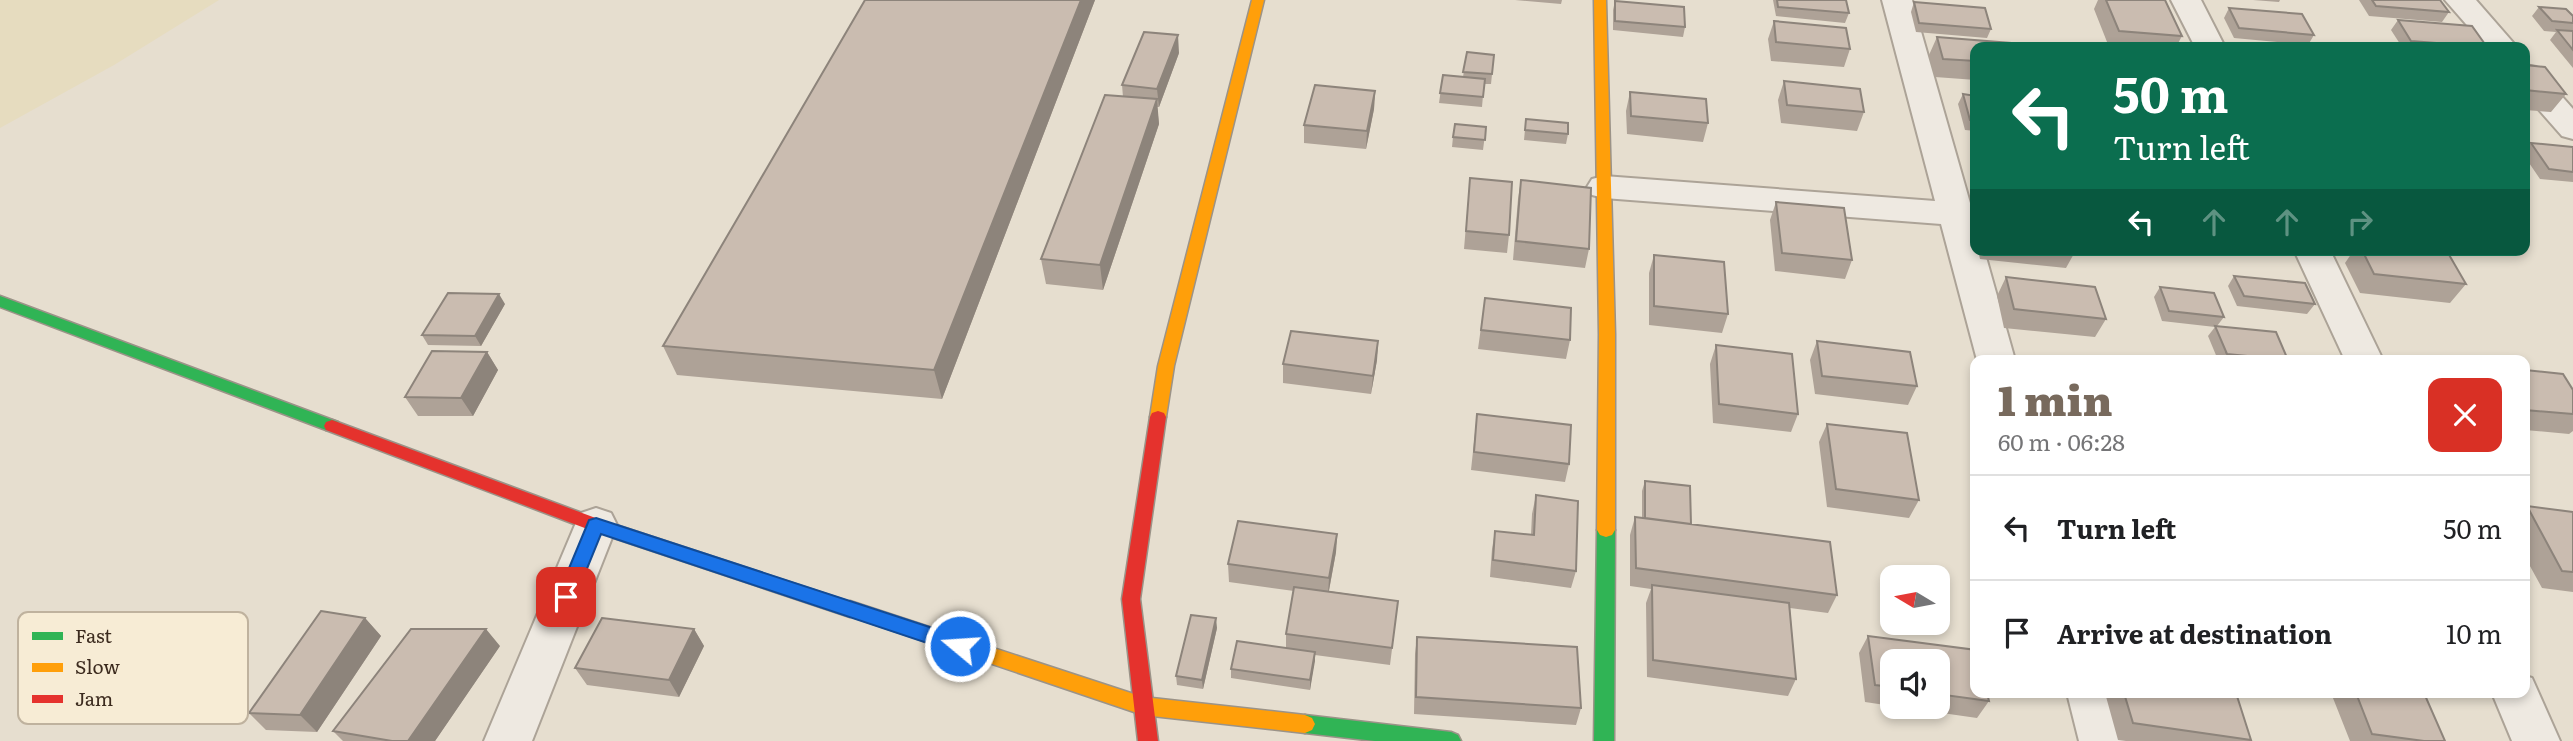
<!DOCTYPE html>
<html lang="en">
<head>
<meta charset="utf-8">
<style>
  :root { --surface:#fff; --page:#f6f6f6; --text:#202124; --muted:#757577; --line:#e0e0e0; --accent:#786a5d }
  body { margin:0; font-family:Literata,serif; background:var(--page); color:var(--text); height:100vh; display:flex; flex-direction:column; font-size:26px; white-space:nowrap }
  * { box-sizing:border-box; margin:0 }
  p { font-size:23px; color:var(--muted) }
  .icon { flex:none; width:38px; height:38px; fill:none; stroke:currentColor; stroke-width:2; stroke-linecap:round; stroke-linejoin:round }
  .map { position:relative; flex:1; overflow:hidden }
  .panel { position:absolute; left:1970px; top:355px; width:560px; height:343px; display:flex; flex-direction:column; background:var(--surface); border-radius:14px; box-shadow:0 4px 10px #0003 }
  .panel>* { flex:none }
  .banner { position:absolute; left:1970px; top:42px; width:560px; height:214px; border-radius:14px; box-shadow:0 4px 10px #0003; background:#0b6e4f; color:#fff; overflow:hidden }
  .needle { width:46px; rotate:280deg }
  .buttons { position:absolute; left:1880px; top:565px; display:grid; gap:14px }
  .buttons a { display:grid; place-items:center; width:70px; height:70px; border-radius:14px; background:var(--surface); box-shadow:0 4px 10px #0003; font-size:35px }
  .pin { position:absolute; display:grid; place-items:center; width:60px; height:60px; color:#fff; margin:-30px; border-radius:14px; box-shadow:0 4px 10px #0006 }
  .me { position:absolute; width:77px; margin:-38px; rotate:288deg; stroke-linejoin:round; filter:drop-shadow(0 0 5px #0008) }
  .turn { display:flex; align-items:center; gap:24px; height:147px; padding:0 28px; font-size:32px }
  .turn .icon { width:91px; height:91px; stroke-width:2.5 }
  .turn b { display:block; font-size:49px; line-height:60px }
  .lanes { display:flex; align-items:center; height:66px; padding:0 28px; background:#0003; justify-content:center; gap:35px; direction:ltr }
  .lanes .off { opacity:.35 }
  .round { display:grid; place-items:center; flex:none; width:74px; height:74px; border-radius:14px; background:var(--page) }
  .overview { display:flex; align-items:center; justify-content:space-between; height:119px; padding:0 28px }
  h1 { font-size:42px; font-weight:800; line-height:52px; color:var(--accent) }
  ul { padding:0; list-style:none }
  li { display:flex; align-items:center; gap:21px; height:105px; padding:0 28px; border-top:2px solid var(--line) }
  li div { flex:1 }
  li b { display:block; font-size:26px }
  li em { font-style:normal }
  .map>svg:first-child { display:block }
</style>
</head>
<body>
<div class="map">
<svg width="2573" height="741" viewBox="0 0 2573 741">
  <rect width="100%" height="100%" fill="#e6decf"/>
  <!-- farmland -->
  <path fill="#e6dcbf" d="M0,0h219l-105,65 -114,63z"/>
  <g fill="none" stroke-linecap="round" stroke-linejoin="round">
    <!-- street casing -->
    <g stroke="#aca397" stroke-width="4">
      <path id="street" d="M1882,0h30l58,203 6,1v46h8l31,110h-38l-36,-136 -337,-26 -12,-3 -5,-8 5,-8 12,-3 331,25z
        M2171,0h30l24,47h-30z
        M2445,0h31l41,47h-31z
        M2525,65l11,2 37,42v30l-11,-3 -37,-42z
        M2294,250h36l53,110h-38z
        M596,508l15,5 6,12 -85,216h-48l91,-216 6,-12z
        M2525,676l7,2 28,63h-48l-20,-48h33z
        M2067,693h46l14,48h-48z"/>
    </g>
    <!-- fast casing -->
    <g stroke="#9b9388" stroke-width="3">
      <path id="fast" d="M0,296l338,126 2,4 -2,4h-12l-326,-123z
        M1606,523l6,2 3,5 -1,211h-20l3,-211 3,-5z
        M1305,715l146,17 7,3 3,6h-86l-70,-8 -7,-3 -3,-6 3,-6z"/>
    </g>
    <!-- slow casing -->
    <g stroke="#9b9388" stroke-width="3">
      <path id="slow" d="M1252,0h12l-90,366 -8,51 -2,4h-12l-2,-4 8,-51z
        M1594,0h12l9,334v196l-3,5 -6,2 -6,-2 -3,-5 2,-196z
        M850,601l293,96 162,18 7,3 3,6 -3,6 -7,3 -162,-18 -299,-101 -3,-5 3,-5z"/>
    </g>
    <!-- jam casing -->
    <g stroke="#9b9388" stroke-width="3">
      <path id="jam" d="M1158,411l6,2 2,4 -26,182 18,142h-20l-16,-142 28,-182 2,-4z
        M332,420l269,100 255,84 3,5 -3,5 -6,3 -260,-87 -264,-100 -2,-4 2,-4z"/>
    </g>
    <!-- street -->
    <use href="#street" fill="#eee9e1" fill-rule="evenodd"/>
    <!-- fast -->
    <use href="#fast" fill="#30b455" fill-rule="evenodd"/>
    <!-- slow -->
    <use href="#slow" fill="#ff9f0a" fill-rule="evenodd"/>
    <!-- jam -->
    <use href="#jam" fill="#e5322d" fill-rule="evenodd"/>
  </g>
  <!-- wall -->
  <path fill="#aea297" d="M865,0h230l-153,399 -265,-24 -14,-29z
    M1515,0h47l-1,4z
    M1773,0h73l3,13 -4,10 -69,-7z
    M2098,0h67l17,36 -6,11h-67l-15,-38z
    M2253,0h27l-1,2z
    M2359,0h81l9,12 -7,10 -73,-6z
    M1615,1l70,26 -2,10 -70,-7v-20z
    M1914,2l77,27 -4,9 -71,-6 -5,-20z
    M2539,7l34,9v52l-23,-28 6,-8 -12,-1 -12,-15z
    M2229,8l85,27 -6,10 -74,-7 -10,-20z
    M2398,20l89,27h-85l-11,-17z
    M1774,21l76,28 -6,18 -73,-6 -3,-22z
    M1937,37l39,10v33l-41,-3 -6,-22z
    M1467,52l27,3 -3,29h-7l-2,23 -43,-4 4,-28 20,2z
    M1179,53l-20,54h-2l2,17 -56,166 -57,-6 -5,-25 82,-162 -1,-12z
    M2525,65l41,29 -15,18 -26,-2z
    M1784,81l80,31 -7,19 -76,-8 -3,-23z
    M1375,91l-1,18 -8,40 -62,-6v-18z
    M1630,92l78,31 -5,19 -76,-8 -1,-23z
    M1963,94l13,2v35l-11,-1 -7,-26z
    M1526,119l42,15 -2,10 -42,-4z
    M1486,127l-3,23 -31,-3 1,-10z
    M2531,143l42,4v35l-33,-3 -15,-22v-7z
    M1470,178l39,57 -2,18 -43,-4z
    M1521,180l68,69 -4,19 -72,-8 5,-61z
    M1776,202l76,58 -7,19 -70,-8 -5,-51z
    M1976,223v20l-4,-13z
    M1978,250h98l-10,18 -86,-9z
    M2354,250h64l48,34 -16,19 -90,-10 -15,-30z
    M1654,255l74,59 -6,19 -73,-8v-52z
    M2234,276l81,28 -8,10 -70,-8 -9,-20z
    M2006,277l100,42 -11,18 -91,-9 -7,-32z
    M2160,287l64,30 -7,9 71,34h-70l-10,-24 7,-9 -53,-6 -8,-24z
    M1485,298l85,42 -4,19 -88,-10z
    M505,304l-24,42 -53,-1 -6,-10z
    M1378,341l-1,19 -6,34 -88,-11v-19z
    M1817,341l100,45 -9,19 -93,-11 -5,-34z
    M1716,345l82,69 -7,18 -78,-9 -3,-59z
    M487,352l11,18 -25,46h-55l-13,-19z
    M2525,370l48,20v41l-4,3 -44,-4z
    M1477,414l92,50 -4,18 -94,-12z
    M1827,424l92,76 -10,18 -82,-11 -8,-65z
    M1645,481l46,43 146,71 -9,18 -38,-5 6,71 -8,17 -141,-19 -1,-74 5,-14 -21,-3v-51l5,-18 7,1v-27z
    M1536,495l40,76 -5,17 -81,-11 2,-28 3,-18 36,4 1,-21z
    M2527,506l46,6v80l-31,-4 -17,-31v-49z
    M1337,534l-1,18 -7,39 69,10 -8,64 -75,-10 -5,35 -79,-12v-9l55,-21v-14l8,-43 -65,-9 -1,-18z
    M365,618l16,18 -64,96 -51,-2 -17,-17z
    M1217,628l-14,61 -26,-4 -1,-9z
    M694,629l10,17 -25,51 -92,-12 -12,-17z
    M1868,636l108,14v43h11l2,8 -12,17 -77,-11h37v-45h-45v44l-27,-4 -6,-49z
    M1417,637l164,71 -5,17 -162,-11 1,-60z
    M500,646l-65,95h-92l-10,-10z
    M2105,693h131l15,47 -1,1h-124l-8,-1z
    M2331,693h93l21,48h-95z"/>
  <!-- shaded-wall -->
  <path fill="#8d847b" d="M1081,0h14l-153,399 -8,-29z
    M1178,35l1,18 -20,54 -2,-18z
    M1375,91l-1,18 -8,40 1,-18z
    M1157,99l2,25 -56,166 -3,-25z
    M499,294l6,10 -24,42 -6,-10z
    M1378,341l-1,19 -6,34 2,-18z
    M487,352l11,18 -25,46 -12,-18z
    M1337,534l-1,18 -8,43 1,-17z
    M365,618l16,18 -64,96 -17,-17z
    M1216,618l1,10 -14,61 -1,-9z
    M486,629l14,17 -65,95h-27z
    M694,629l10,17 -25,51 -10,-17z
    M1315,652v9l-5,29v-10z"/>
  <!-- building -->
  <path fill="#cabcb0" stroke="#8d847b" stroke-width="2" d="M865,0h216l-147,370 -271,-24z
    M1777,0h69l3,13 -71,-6z
    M2106,0h59l17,36 -63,-5z
    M2372,0h68l9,12 -73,-6z
    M1615,1l69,6 1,20 -70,-6z
    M1914,2l71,6 6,21 -72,-6z
    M2539,7l27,2 7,7v7l-21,-2z
    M2229,8l73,6 12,21 -75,-7z
    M2398,20l74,6 15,21 -76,-6z
    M1774,21l72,7 4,21 -74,-7z
    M2557,30l16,1v19z
    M1144,32l34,3 -21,54 -35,-4z
    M1937,37l74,6 1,4h-36v14l-33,-2z
    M1467,52l27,3 -2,19 -29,-2z
    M2525,65l20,2 21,27 -41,-4z
    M1443,75l42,4 -2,18 -43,-4z
    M1784,81l76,8 4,23 -77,-7z
    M1315,85l60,6 -8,40 -63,-6z
    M1630,92l76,7 2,24 -77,-7z
    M1963,94l13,2v24h-6z
    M1105,95l52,4 -57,166 -59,-6z
    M1526,119l42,4v11l-43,-4z
    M1455,124l31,3 -1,13 -32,-3z
    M2531,143l42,4v25l-24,-3z
    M1470,178l42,4 -3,53 -43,-4z
    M1521,180l70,8 -2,61 -73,-8z
    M1776,202l68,6 8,52 -70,-7z
    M2362,250h56l30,3 18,31 -92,-10z
    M1654,255l70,7 4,52 -74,-8z
    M2234,276l71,7 10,21 -71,-8z
    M2006,277l89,10 11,32 -92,-10z
    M2160,287l54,6 10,24 -55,-6z
    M448,293l51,1 -24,42 -53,-1z
    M1485,298l86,10 -1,32 -89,-10z
    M2215,326l61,6 12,28 -61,-6z
    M1291,331l87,10 -5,35 -90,-12z
    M1817,341l93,11 7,34 -95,-10z
    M1716,345l76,9 6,60 -79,-10z
    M432,351l55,1 -26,46 -56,-1z
    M2227,354l59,6h-55z
    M2420,358l24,2h-23z
    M2525,370l38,4 10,16v24l-48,-4z
    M1477,414l94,11 -2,39 -95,-12z
    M1827,424l80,9 12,67 -83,-11z
    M1645,481l45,5 1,38 -46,-6z
    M1536,495l42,6 -2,70 -83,-11 2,-29 39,4z
    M2527,506l46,6v60l-11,-1z
    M1635,517l195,25 7,53 -201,-27z
    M1238,521l99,13 -8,44 -101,-14z
    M1652,585l137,18 7,76 -143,-19z
    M1294,587l104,14 -6,47 -106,-14z
    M321,611l44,7 -65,97 -51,-2z
    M1191,615l25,3 -14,62 -26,-4z
    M602,618l92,11 -25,51 -94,-12z
    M411,629h75l-78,112h-16l-59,-10z
    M1868,636l108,14v43h11l2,8 -52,-7v-32h-45v25l-17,-2z
    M1417,637l160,10 4,61 -165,-11z
    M1237,641l78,11 -5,28 -79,-11z
    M2124,693h112l15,47 -118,-17z
    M2356,693h68l21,48h-21l-52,-7z"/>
  <!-- route -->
  <path fill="#1a73e8" stroke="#114b97" stroke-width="2" d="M596,518l364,119 7,3 3,6 -3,5 -7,3 -359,-120 -28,69 -7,2 -6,-2 -3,-6 30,-72 2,-5z"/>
  <!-- legend -->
  <rect x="18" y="612" width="230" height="112" rx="10" fill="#f7ecd5" stroke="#bfb29e" stroke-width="2"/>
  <rect x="32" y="632" width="31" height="8" fill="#30b455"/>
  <rect x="32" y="663" width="31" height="9" fill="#ff9f0a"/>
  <rect x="32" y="695" width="31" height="8" fill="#e5322d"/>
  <g font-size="19" fill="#3c2b1f">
    <text x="75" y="643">Fast</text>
    <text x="75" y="674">Slow</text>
    <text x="75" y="706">Jam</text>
  </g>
</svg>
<div class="buttons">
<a><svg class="needle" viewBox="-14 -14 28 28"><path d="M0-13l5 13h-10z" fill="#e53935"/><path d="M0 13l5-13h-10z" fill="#757577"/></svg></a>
<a><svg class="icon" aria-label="sound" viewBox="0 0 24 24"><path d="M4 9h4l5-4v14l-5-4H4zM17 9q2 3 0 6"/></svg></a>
</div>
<div class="pin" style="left:566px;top:597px;background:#d93025"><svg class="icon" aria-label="arrive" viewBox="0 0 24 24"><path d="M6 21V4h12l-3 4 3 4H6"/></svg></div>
<svg class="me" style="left:960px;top:646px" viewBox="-20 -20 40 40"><circle r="17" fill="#1a73e8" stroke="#fff" stroke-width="3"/><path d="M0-11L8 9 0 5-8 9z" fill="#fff"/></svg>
<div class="banner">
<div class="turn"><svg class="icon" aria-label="left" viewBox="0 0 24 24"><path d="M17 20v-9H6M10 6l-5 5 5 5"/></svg><div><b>50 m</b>Turn left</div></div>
<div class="lanes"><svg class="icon" aria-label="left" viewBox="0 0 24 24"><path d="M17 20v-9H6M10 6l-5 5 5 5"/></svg><svg class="icon off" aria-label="ahead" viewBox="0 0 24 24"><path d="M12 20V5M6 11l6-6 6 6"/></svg><svg class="icon off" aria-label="ahead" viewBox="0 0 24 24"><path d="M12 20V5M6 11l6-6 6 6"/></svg><svg class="icon off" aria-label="right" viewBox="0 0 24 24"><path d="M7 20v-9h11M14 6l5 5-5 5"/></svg></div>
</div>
<section class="panel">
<div class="overview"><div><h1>1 min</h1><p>60 m · 06:28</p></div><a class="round" style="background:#d93025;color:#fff"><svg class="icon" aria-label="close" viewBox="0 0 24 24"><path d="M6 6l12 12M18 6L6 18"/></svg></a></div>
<ul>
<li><svg class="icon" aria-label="left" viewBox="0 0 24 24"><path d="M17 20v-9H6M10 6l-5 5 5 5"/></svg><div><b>Turn left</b></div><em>50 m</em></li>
<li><svg class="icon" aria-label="arrive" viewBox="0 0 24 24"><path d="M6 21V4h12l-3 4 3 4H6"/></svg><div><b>Arrive at destination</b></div><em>10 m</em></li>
</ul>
</section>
</div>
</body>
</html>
